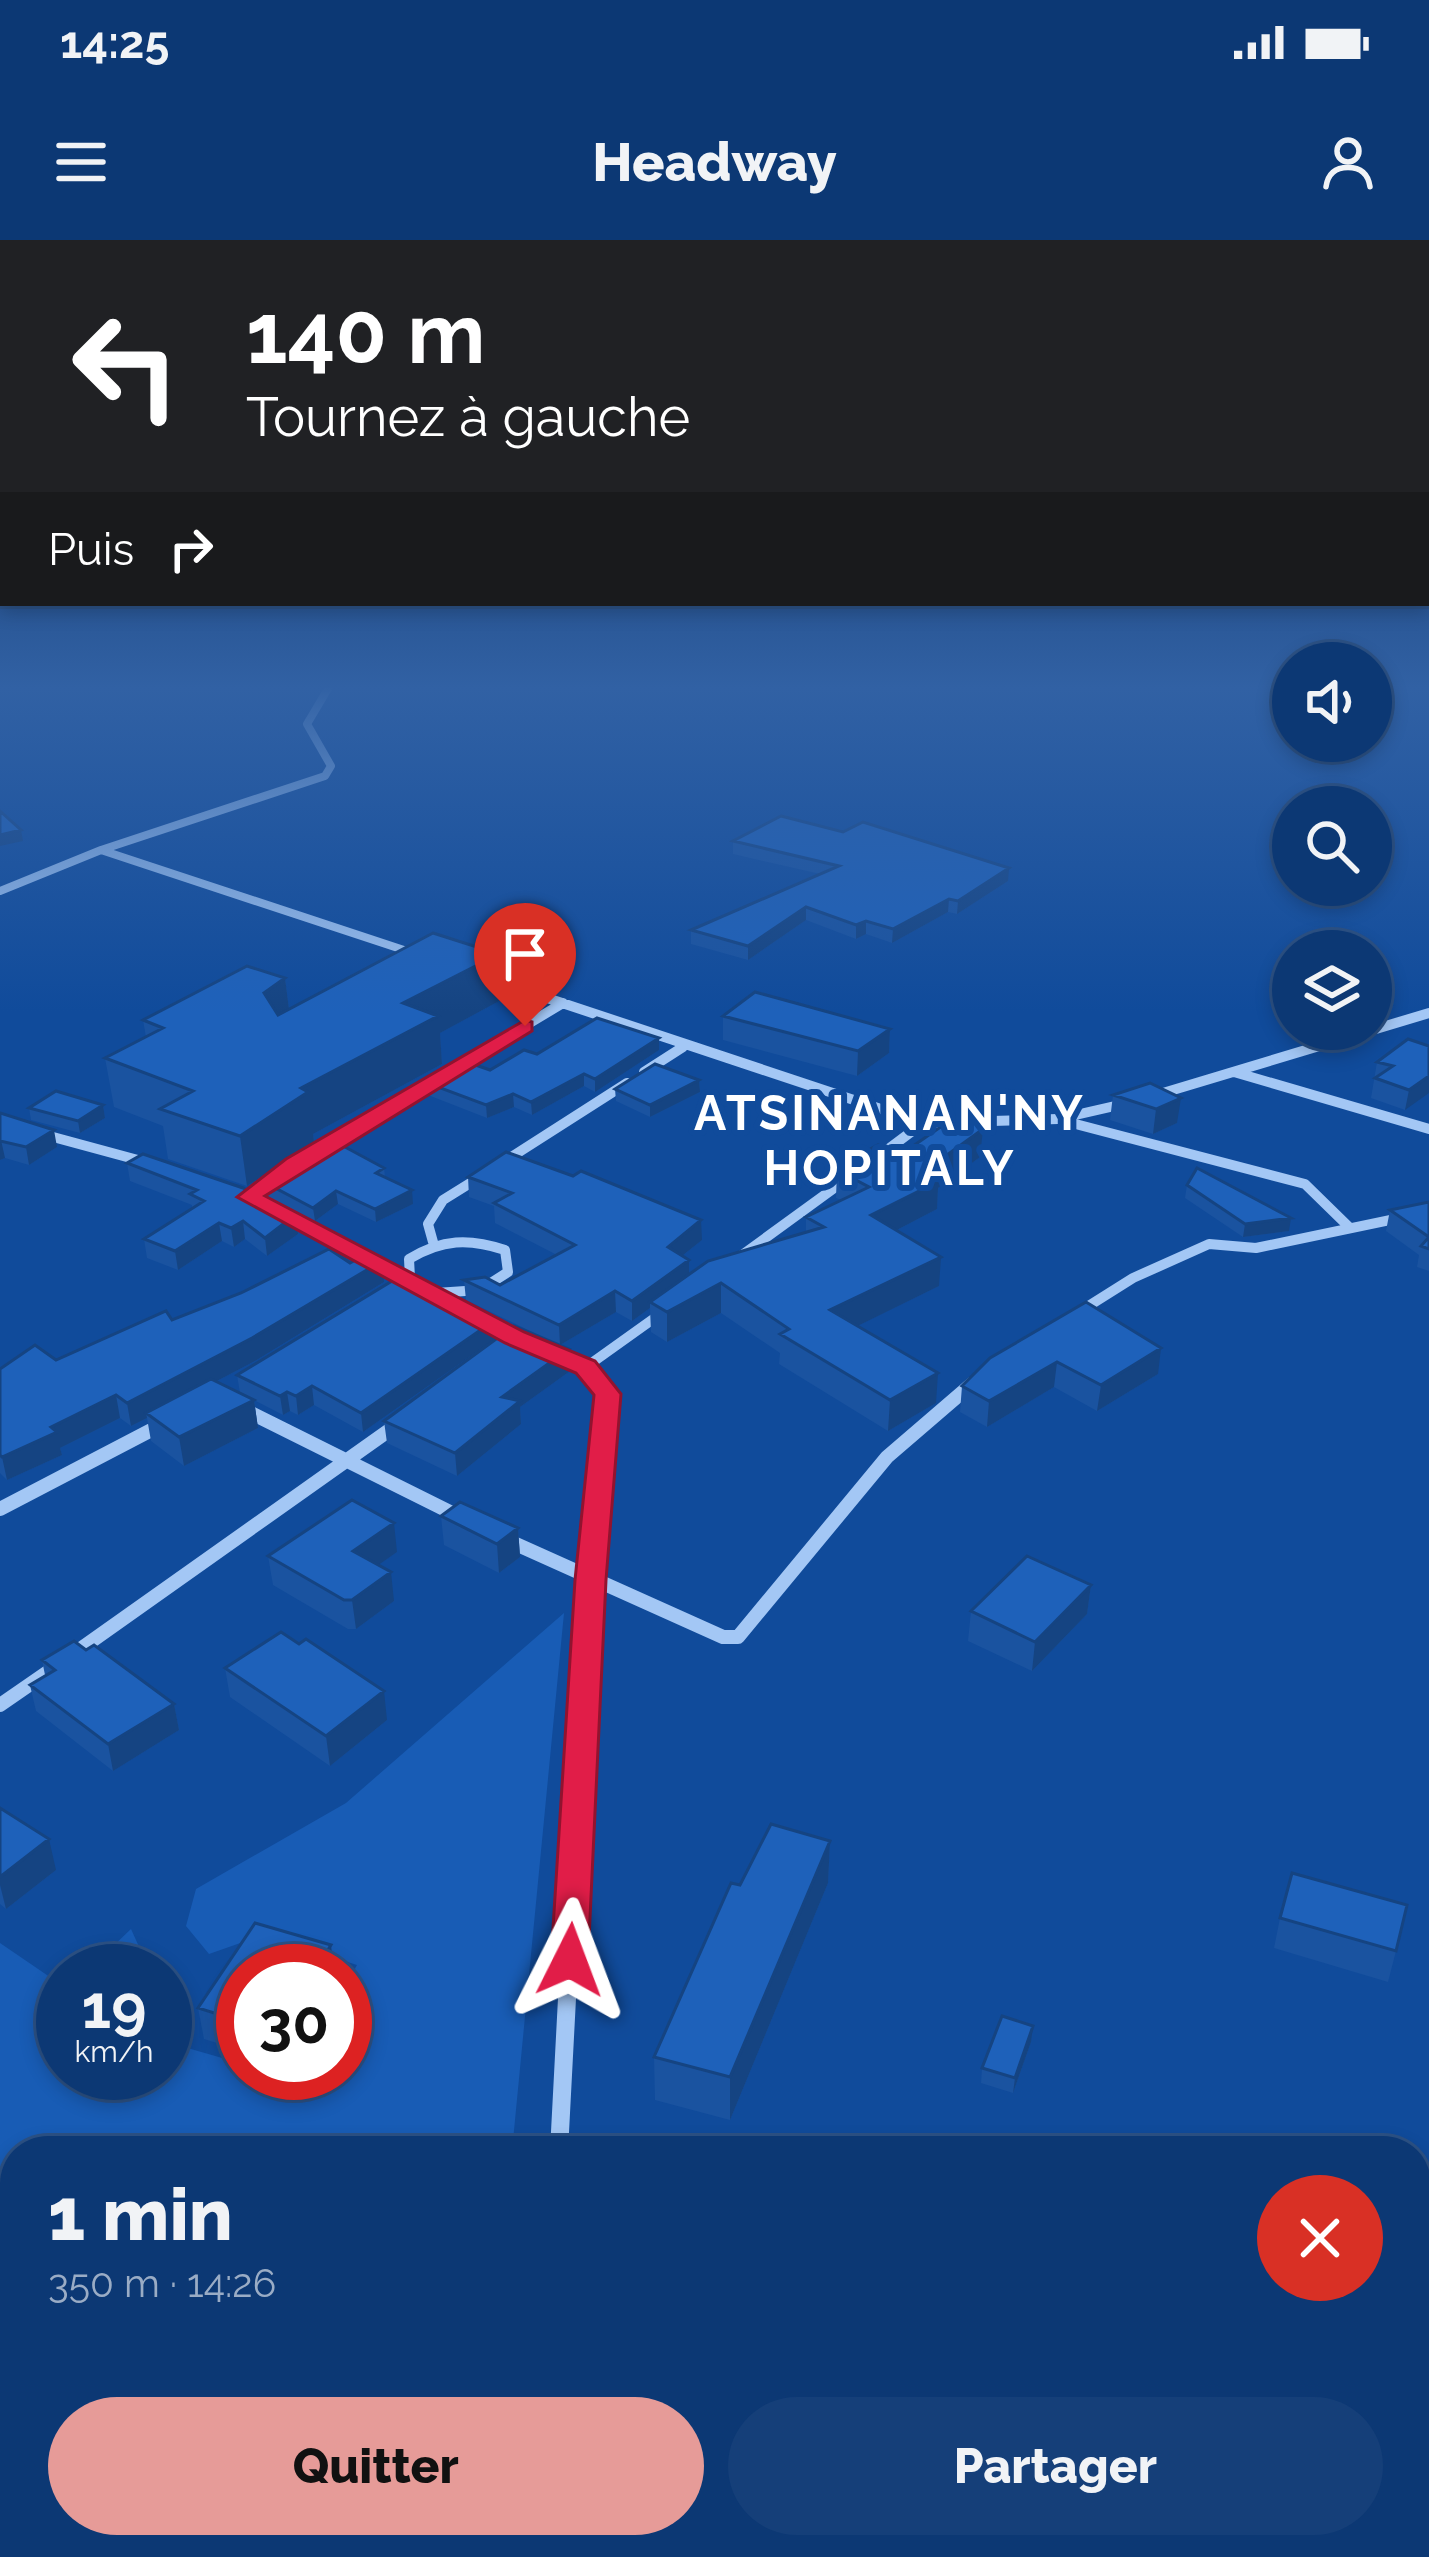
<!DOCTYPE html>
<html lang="fr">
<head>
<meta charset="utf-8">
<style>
  :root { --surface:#0c3874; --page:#153f79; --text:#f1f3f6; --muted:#9aacc5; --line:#2c5286; --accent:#e69b98 }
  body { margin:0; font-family:Raleway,sans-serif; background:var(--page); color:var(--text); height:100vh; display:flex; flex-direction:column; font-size:45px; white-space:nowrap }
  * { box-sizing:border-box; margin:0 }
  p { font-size:39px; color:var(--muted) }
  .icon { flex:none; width:66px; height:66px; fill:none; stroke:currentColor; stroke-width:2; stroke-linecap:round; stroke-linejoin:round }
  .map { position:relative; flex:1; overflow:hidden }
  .side { position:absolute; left:0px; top:1896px; width:1431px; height:423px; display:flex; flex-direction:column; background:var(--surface); border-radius:48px 48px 0 0; box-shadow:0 6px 18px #0003,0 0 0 3px var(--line) }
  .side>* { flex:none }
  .banner { position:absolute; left:0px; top:0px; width:1431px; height:366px; box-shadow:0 6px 18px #0003,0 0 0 3px var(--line); background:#202124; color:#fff; overflow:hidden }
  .fabs { position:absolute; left:1272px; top:402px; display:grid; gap:24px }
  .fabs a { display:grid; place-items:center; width:120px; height:120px; border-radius:50%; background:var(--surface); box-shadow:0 6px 18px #0003,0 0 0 3px var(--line); font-size:60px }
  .speed { position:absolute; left:36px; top:1704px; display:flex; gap:24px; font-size:60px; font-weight:700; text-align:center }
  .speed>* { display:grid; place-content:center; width:156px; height:156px; border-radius:50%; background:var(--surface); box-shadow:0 6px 18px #0003,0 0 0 3px var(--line); line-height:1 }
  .speed small { font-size:30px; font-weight:400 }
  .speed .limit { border:18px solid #d22; background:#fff; color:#111 }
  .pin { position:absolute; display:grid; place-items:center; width:102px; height:102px; color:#fff; margin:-123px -51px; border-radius:50% 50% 50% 0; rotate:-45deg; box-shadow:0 0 12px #0007 }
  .pin .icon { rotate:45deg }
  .me { position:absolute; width:132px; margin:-66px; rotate:3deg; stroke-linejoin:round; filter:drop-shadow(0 0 9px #0008) }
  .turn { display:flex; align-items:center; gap:42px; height:252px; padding:0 48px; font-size:54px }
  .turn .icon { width:156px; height:156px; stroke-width:2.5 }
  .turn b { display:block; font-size:84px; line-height:102px }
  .then { display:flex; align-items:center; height:114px; padding:0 48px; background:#0003; gap:24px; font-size:45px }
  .round { display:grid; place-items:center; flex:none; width:126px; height:126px; border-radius:63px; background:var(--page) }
  .head { display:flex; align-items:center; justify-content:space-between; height:204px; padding:0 48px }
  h1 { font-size:72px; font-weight:800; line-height:90px }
  .button { display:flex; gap:24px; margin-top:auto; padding:24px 48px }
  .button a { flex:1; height:138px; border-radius:72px; background:var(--accent); color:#111; font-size:48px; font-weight:800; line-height:138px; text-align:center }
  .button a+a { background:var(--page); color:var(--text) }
  .status { display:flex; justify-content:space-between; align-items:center; height:84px; padding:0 60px; background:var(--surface); direction:ltr }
  .status svg { height:33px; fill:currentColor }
  header { display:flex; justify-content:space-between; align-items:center; height:156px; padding:0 48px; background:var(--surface); font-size:54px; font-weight:800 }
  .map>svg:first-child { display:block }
</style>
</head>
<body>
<div class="status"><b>14:25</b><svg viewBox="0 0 49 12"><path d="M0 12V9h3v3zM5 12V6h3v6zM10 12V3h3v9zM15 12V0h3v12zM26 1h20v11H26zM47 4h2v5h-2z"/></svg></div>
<header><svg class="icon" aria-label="menu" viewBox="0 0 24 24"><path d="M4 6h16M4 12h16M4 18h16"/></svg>Headway<svg class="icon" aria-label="person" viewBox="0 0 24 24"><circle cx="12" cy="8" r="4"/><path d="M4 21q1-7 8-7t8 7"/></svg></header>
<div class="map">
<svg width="1429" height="2317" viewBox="0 0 1429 2317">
  <rect width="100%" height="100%" fill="#104b9b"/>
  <!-- green -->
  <path fill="#185cb5" d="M564,1373l-52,538h-497v393h459l-1,13h-473v-614l63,43v87h102v-69l19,43 59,17v9l46,5 3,-5h53v-87l12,-21 -94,-30 -54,19 -23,-28 10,-37 150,-86z
    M131,1689l19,42h-63z"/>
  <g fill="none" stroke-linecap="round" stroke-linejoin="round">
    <!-- street-far3 -->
    <path stroke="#a3c7f5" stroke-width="8" d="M101,610l312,103
      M0,651l101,-41 224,-74 6,-10 -24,-42 22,-37
      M489,739l19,6"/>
    <!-- street-far2 -->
    <path stroke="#a3c7f5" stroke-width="10" d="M499,742l424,141 135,-4 70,-16
      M456,827l107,-64
      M644,832l39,-25
      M1234,832l195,57
      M1153,856l276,-83
      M1064,881l241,63 44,43
      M42,894l107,29
      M323,908l116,-70
      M879,916l44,-33
      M502,923l125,-80
      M286,976l147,75
      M433,1002l-5,-18 15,-24 37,-23
      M738,1018l110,-80
      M410,1038l-1,-19c33,-20 60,-21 96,-9l3,22 -28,18 -44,3
      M1079,1072l54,-34 76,-34 47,4 173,-36
      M558,1115l28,12 6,8
      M586,1127l77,-55"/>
    <!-- street-far1 -->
    <path stroke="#a3c7f5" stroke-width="14" d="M245,1170l213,106
      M0,1269l161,-84
      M509,1301l214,96h15l149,-180 86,-74
      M72,1415l326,-231
      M0,1465l55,-38
      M573,1647l17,-308 17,-185 -17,-22"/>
    <!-- street -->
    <path stroke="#a3c7f5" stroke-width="18" d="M559,1911l14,-267
      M537,2317l1,-13"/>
  </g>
  <!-- wall -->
  <path fill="#1a53a0" d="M733,601l275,40 -51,33 -9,-2 -56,31 -26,-9 -10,5 -50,-19 -58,40 -57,-16v-14l129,-56 -87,-20z
    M285,738l4,31 212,-9 -61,33 2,31 -129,70 1,8 -67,44 -79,-27 -5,-33 -49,-19 -9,-49 41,-21 -3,-17z
    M723,776l167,13 -1,24 -32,23 -134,-36z
    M1429,806l-24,64 -34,-12 6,-36z
    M659,810l-64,42 -11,-6 -52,29 -18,-8 -27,11 -59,-23 -1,-12 63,-13 47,-16z
    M699,840l1,12 -50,25 -34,-16 -1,-12z
    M1127,850l50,33 -24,11 -43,-14 3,-25z
    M103,865l2,13 -25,15 -49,-13 -2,-12z
    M0,873l57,34 -28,18 -24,-7 -5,2z
    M143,914l155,80 -31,22 -22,-17 -11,8 -12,-6 -44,29 -31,-12 -3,-19 48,-30v-4l-62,-24 -3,-18z
    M900,915l80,2 -42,31 -1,21 -40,21 42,56 -82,40 79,77 -48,28 -109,-67 1,-11 -59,-40 -54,29 -16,-10 -1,-24 -18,13 -16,-9 -56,33 10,26 -50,36 1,17 -64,52 -70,-33 -3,-22 169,-79 -87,-42 -2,-20 36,5 57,-30 -62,-32 -1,-17 -25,-9 -1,-20 234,63 -20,16 7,4v14l117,-42v-15l35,-17 -5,-2 1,-28z
    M384,928l1,9 28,27 -37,18 -38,-18 -23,17 -48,-25 -1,-13z
    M1187,945l102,46 -46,6 -58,-39z
    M1429,962v69l-12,-4 2,-12 -33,-24 4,-21z
    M350,1023l34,19 -129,79 -38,20 23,12 -3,-18 259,-37 -133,94 -49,-27 -16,10 -8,-4 -7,4 -29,-15 4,28 -74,38 -33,-25 -4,-23 -16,8 -11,-8 -60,30 2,7 -55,25 -7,-7v-104l56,-9z
    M1086,1062l72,72 -61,37 -43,-24 -67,40 -27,-15 2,-26z
    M441,1276l77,12 2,29 -21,16 -55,-28z
    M397,1312l-19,13 16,36 -38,28h-8l-75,-44 -5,-29z
    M1091,1345l-4,29 -55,57 -64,-30 3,-30z
    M299,1404l88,76 -57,46 -100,-69 -5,-29z
    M42,1420l132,44 5,26 -66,41 -77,-60 -6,-26 15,-10z
    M0,1568l56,62 -50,39 -6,-5z
    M830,1601l-2,42 -98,237 -75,-20 -1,-43 86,-172z
    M1280,1678l116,33 -8,31 -114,-34z
    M243,1731v80l-39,-12 -6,-31z
    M1031,1802l-18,51 -32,-10 1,-15z"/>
  <!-- shaded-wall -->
  <path fill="#154482" d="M21,590l2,11 -23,5v-11z
    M1009,628l-1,13 -51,33 1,-13z
    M949,659l-1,13 -56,31 1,-14z
    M806,667v13l-58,40v-14z
    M866,681v13l-10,5v-14z
    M499,714l2,46 -61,33 2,31 -129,70 1,8 -67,44 -7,-50 163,-133z
    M285,738l6,47 -21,16 -6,-48z
    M890,789l-1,24 -32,23 1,-25z
    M659,798v12l-64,42v-13z
    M584,834v12l-52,29 -1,-13z
    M1429,836v17l-24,17 4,-20z
    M699,840l1,12 -50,25v-12z
    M513,854l1,13 -27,11 -1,-13z
    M1181,858l-4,25 -24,11 3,-25z
    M103,865l2,13 -25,15 -2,-12z
    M983,889l-3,28 -42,31 -1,21 -67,35 1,-29 51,-42z
    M54,890l3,17 -28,18 -3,-18z
    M1,900l4,18 -5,2v-19z
    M412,950l1,14 -37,18 -1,-13z
    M336,951l2,13 -23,17 -2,-13z
    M295,975l3,19 -31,22 -2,-18z
    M1291,978l-2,13 -46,6 2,-13z
    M701,980l1,20 -34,27v-20z
    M243,981l2,18 -11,8 -3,-19z
    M219,983l3,18 -44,29 -3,-19z
    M941,1017l-2,29 -110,54 1,-30z
    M689,1020v20l-39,22v6l-18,13v-20z
    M382,1021l2,21 -129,79 -105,55 -4,-3 1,5 -16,8 -4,-23z
    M721,1043v30l-54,29v-30z
    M615,1051l1,21 -56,33 -1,-20z
    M495,1080l1,18 -133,94 -2,-19z
    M1161,1108l-3,26 -61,37 4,-26z
    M569,1109l1,22 -50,36 1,17 -64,52 -2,-23 47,-56z
    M1057,1122l-3,25 -67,40 2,-26z
    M938,1133l-2,30 -48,28 2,-31z
    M312,1146l2,19 -16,10 -2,-19z
    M287,1152l3,19 -7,4 -3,-19z
    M116,1155l4,23 -60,30 2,7 -55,25 -5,-23 49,-30z
    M254,1160l4,28 -74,38 -5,-29z
    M394,1283l3,29 -40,28 -4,-29z
    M518,1288l2,29 -21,16 -2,-29z
    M391,1332l3,29 -38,28 -4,-29z
    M1091,1345l-4,29 -55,57 3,-29z
    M384,1451l3,29 -57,46 -4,-30z
    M174,1464l5,26 -66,41 -5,-27z
    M49,1599l7,31 -50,39 -6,-24v-8z
    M830,1601l-2,42 -98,237v-43z
    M331,1705l3,26h-20z
    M1033,1786l-2,16 -18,51 2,-15z"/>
  <!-- building -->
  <path fill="#1e61ba" stroke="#154482" stroke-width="3" d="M0,571l21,19 -21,5z
    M781,576l62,16 20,-10 146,46 -51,33 -9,-2 -56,30 -27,-8 -10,4 -50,-18 -58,39 -57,-16 148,-64 -106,-25z
    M433,693l66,21 -96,49 35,13 -137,72 7,4 -68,44 -80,-27 33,-18 -88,-33 58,-30 -20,-8 104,-54 38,12 -21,15 14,22z
    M755,752l135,37 -32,22 -135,-35z
    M597,778l62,20 -64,41 -11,-5 -53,28 -18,-8 -27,11 -59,-22 37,-22 26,9 34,-20 13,4z
    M1408,799l21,7v30l-20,14 -34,-12 18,-12 -16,-4z
    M655,824l44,16 -49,25 -35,-16z
    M1150,843l31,15 -25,11 -43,-14z
    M56,851l47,14 -25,16 -49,-13z
    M968,868l15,21 -61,44 17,8 -68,34 70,42 -111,53 108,63 -48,27 -110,-66 9,-5 -68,-46 -54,29 -17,-10 58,-41 116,-34 -18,-10 63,-30 -32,-17 20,-14 21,-11 22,10z
    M0,873l54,17 -28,17 -26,-6z
    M332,900l52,28 -8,5 36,17 -37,19 -39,-18 -23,17 -47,-25z
    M506,912l67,24 8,-5 120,49 -33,27 21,13 -57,41 -17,-10 -56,34 -95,-45 21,-3 15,8 75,-40 -81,-42 18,-10 -44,-16z
    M143,914l100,34 52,27 -30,23 -22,-17 -12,7 -12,-5 -44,28 -31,-12 60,-38 -14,-7 7,-4 -70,-27z
    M1197,928l94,50 -46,6 -58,-39z
    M1429,962v47l-8,-3 8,-9 -39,-27z
    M329,1009l21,14 18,-10 14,8 -130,77 -125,65 -11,-8 -65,32 6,5 -55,25 -2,-2v-86l35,-24 21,15 110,-49 6,9 69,-27z
    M402,1035l93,45 -134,93 -49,-27 -16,10 -9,-4 -7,4 -43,-21z
    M1086,1062l75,46 -60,37 -44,-23 -68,39 -27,-15 28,-28z
    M514,1086l55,23 -67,48 18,4 -65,52 -71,-32z
    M211,1139l43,21 -75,37 -33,-24z
    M352,1260l42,23 -41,28 38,21 -39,28h-8l-76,-44z
    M460,1262l58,26 -21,16 -56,-28z
    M1027,1316l64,29 -56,57 -64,-31z
    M281,1392l18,12 7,-5 78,52 -58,45 -101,-68z
    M74,1401l12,9 8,-5 80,59 -66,40 -78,-59 25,-15 -13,-10z
    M0,1568l49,31 -49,38z
    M771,1584l59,17 -100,236 -76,-20 77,-174 9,2z
    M1292,1633l115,32 -11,46 -116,-33z
    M255,1683l76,22 -17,26h-71v51l-45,-14z
    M1002,1776l31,10 -18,52 -33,-10z
    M618,2304h225v13h-226z"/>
  <!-- sky -->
  <linearGradient id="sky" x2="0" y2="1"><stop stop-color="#092955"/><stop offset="0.58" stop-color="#3161a4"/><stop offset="1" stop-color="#3161a4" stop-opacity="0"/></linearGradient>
  <rect width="1429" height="772" fill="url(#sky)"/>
  <!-- route -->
  <path fill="#e11d48" stroke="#92132f" stroke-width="3" d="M525,780l7,2v9l-267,165 259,136 71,29 26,33 -15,186 -18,380 -5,11 -13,4 -13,-4 -6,-11 24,-380 19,-185 -18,-22 -71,-30 -268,-146 49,-38z"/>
  <g text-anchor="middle" stroke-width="12" stroke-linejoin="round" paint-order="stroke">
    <!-- district labels -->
    <g font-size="48" font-weight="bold" letter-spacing="3" fill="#fff" stroke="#104b9b">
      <text x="890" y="890">ATSINANAN'NY<tspan x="890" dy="55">HOPITALY</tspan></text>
    </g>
  </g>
</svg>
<div class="fabs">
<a><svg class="icon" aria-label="sound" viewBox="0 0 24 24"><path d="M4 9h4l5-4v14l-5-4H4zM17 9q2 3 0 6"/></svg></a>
<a><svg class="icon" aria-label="search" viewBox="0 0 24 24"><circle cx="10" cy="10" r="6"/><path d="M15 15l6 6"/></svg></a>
<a><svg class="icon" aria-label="layers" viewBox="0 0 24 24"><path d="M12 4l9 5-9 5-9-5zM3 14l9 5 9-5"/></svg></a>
</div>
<div class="speed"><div>19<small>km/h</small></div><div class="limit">30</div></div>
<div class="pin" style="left:525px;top:786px;background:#d93025"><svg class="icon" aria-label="arrive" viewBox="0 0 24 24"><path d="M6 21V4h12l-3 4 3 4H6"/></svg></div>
<svg class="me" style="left:570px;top:1720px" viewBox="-20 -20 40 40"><path d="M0-17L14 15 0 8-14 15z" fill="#e11d48" stroke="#fff" stroke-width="4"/></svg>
<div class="banner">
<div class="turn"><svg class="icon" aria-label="left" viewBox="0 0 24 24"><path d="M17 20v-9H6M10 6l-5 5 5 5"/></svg><div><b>140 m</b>Tournez à gauche</div></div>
<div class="then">Puis<svg class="icon" aria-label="right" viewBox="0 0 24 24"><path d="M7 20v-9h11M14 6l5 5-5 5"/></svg></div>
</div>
<section class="side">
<div class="head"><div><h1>1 min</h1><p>350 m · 14:26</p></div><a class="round" style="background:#d93025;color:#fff"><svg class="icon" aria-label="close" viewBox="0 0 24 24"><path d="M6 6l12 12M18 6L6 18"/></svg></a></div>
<div class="button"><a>Quitter</a><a>Partager</a></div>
</section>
</div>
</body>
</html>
